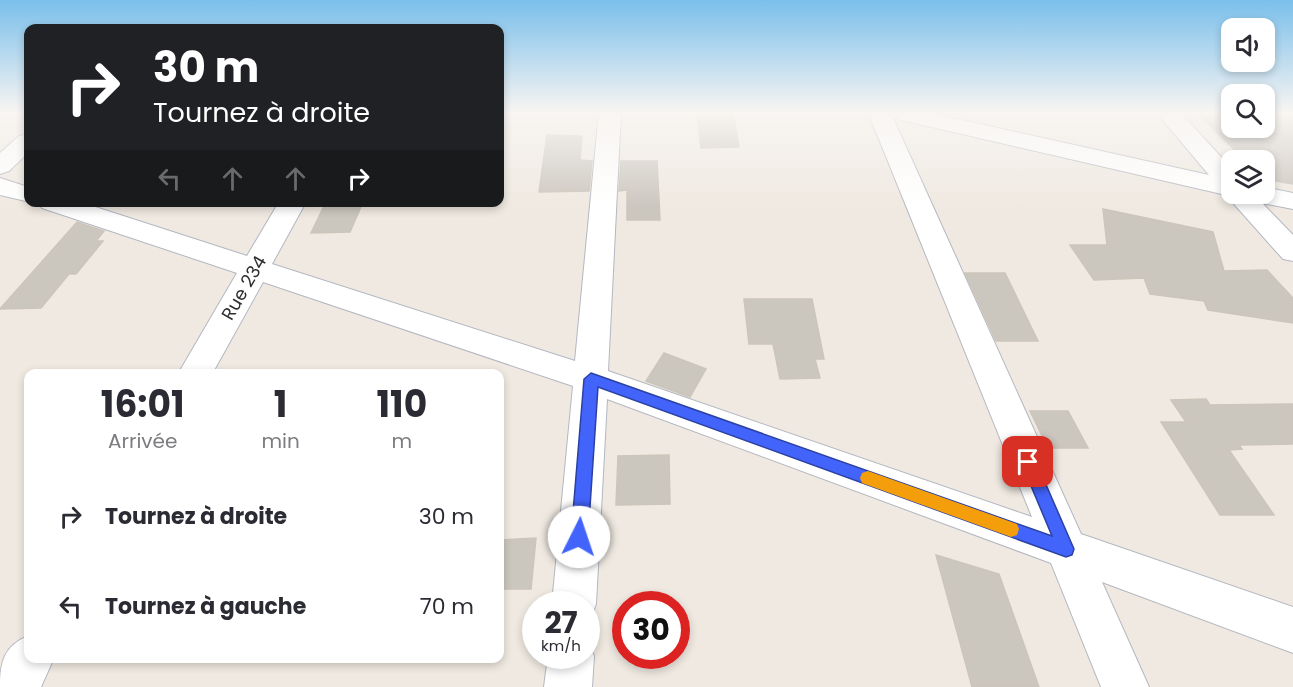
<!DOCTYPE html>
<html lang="fr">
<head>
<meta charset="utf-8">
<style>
  :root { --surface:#fff; --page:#f7f7f7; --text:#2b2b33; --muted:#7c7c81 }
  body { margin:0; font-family:Poppins,sans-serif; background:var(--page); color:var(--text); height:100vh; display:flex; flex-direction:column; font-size:22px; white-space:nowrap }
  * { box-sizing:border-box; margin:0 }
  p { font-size:20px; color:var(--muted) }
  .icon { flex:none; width:33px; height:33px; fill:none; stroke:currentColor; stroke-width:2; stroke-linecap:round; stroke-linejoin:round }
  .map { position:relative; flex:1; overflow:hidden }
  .side { position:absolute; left:24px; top:369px; width:480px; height:294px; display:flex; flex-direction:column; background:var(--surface); border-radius:12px; box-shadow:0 3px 9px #0003 }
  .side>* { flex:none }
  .hud { position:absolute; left:24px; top:24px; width:480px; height:183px; border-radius:12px; box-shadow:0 3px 9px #0003; background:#202124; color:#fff; overflow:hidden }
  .fabs { position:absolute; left:1221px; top:18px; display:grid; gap:12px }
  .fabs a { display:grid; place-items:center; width:54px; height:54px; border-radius:12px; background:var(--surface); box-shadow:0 3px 9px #0003; font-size:30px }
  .speed { position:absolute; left:522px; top:591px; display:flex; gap:12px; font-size:30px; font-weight:700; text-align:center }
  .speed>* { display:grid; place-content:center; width:78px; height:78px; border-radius:50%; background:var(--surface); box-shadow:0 3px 9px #0003; line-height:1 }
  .speed small { font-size:15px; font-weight:400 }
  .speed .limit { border:9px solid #d22; background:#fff; color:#111 }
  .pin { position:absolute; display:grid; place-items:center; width:51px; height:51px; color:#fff; margin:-26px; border-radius:12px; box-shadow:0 3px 9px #0006 }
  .me { position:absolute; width:66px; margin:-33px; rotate:4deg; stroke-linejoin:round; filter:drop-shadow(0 0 4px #0008) }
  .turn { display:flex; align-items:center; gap:21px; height:126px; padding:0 30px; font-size:27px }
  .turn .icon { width:78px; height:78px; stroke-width:2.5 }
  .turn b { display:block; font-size:42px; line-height:51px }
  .lanes { display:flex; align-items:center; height:57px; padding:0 30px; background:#0003; justify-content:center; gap:30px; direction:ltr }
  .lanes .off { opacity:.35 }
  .eta { display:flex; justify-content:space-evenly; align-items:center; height:102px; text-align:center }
  .eta b { font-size:36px; font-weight:700; line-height:42px }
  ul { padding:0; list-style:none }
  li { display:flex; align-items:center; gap:18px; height:90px; padding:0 30px }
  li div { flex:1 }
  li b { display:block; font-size:22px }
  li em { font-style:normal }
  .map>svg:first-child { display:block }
</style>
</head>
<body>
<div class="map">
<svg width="1293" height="687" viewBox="0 0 1293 687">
  <rect width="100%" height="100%" fill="#efe9e1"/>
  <!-- building -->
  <path fill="#cbc7bf" stroke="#cbc5ba" stroke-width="1.5" d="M697,112h36l6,35 -38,1z
    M1200,116h32v12h32v-12l29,1v67l-29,-5v-19h-19z
    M547,135l35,1 -2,24 12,1 -3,30 -50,1z
    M621,161h36l3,59h-33v-30l-8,1z
    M326,202h37l-13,30 -39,1z
    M1103,209l110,23 11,39 43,-1 26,28v25l-85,-13 -4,-9 -54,-7 -6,-16 -50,2 -24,-35h37z
    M77,222l27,9 -8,10h7l-27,33h-7l-28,34 -41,1z
    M965,273h40l33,68h-42z
    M744,299h68l12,60h-9l5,19 -40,1 -7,-35h-24z
    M664,353l42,16 -16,28 -44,-16z
    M1206,399l4,6 83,-1v40l-54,1 3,4 -13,1 45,65h-54l-59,-93h25l-15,-22z
    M1030,411h38l20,37h-40z
    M669,455l1,49 -54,1 2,-49z
    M536,538l-5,51h-31v-49z
    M936,555l63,19 40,113h-67z"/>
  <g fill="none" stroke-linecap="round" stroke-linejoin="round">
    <!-- street casing -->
    <g stroke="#b4b7c1" stroke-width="2">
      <path id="street" d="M599,112h22l-13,259 424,146 -164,-405h58l283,63 -53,-63h24l52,57v25h32v-7l29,6v16l-31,-6 31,32v26l-10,-2 -57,-64 -333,-77 188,416 212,73v46l-191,-71 47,105h-48l-50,-124 -444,-164 -11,205 -6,15 -4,2v-17h-34l21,-218 -310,-104 -51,92h-34l59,-101 -195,-65 -4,-6h42l167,54 32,-54h27l-34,62 303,97z
        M28,134v19l-19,18 -9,3v-21l19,-17z
        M0,178l28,9 2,15 -30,-7z
        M28,636v22h26l-13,29h-41c0,-25 4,-41 28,-51z
        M586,639l8,17 -2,31h-48l4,-31h38z"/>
    </g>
    <!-- street -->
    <use href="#street" fill="#fff" fill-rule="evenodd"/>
  </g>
  <!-- sky -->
  <linearGradient id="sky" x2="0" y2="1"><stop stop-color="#7abfeb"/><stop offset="0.54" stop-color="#f8f5f2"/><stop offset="1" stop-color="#f8f5f2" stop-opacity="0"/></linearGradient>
  <rect width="1293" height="208" fill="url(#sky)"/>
  <!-- route -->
  <path fill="#4264fb" stroke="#2b41a3" stroke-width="1.5" d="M591,373l461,163 -31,-74 2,-5 5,-2 6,2 40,92 -2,6 -6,2 -468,-170 -10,150 -3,5 -6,3 -6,-3 -2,-5 13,-158z"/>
  <!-- slow -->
  <path fill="#f59e0b" d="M868,471l149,53 2,5 -2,6 -6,2 -149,-54 -2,-5 2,-5z"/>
  <g text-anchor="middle" stroke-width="4.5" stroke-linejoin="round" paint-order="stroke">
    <!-- street labels -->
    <g font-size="18" fill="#2e2e2e" stroke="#fff">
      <text transform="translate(244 288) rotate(-60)" y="6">Rue 234</text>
    </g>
  </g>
</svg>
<div class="fabs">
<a><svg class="icon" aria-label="sound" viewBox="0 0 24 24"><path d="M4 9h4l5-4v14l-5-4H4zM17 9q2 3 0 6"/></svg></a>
<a><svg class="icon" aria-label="search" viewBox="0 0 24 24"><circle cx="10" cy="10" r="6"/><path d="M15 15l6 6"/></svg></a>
<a><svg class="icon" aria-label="layers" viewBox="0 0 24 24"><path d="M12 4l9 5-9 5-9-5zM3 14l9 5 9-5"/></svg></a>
</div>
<div class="speed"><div>27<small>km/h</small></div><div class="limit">30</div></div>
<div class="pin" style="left:1028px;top:462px;background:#d93025"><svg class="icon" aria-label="arrive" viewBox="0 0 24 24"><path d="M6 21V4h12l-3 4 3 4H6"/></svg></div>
<svg class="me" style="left:579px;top:537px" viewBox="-20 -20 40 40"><circle r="19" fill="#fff"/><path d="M0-13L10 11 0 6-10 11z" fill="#4264fb"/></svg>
<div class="hud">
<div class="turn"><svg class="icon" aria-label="right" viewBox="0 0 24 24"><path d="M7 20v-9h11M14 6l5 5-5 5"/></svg><div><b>30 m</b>Tournez à droite</div></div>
<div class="lanes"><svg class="icon off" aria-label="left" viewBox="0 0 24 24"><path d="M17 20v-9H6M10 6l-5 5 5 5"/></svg><svg class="icon off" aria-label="ahead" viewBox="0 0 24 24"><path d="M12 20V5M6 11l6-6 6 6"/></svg><svg class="icon off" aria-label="ahead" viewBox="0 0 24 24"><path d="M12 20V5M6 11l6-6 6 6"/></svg><svg class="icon" aria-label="right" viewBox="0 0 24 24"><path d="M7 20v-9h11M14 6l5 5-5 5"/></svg></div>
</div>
<section class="side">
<div class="eta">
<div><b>16:01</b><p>Arrivée</p></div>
<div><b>1</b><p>min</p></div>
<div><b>110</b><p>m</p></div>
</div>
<ul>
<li><svg class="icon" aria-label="right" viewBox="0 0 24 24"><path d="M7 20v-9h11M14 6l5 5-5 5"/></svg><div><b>Tournez à droite</b></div><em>30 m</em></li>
<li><svg class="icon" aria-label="left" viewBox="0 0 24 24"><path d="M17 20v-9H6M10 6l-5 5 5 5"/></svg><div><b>Tournez à gauche</b></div><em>70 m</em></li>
</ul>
</section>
</div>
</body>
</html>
